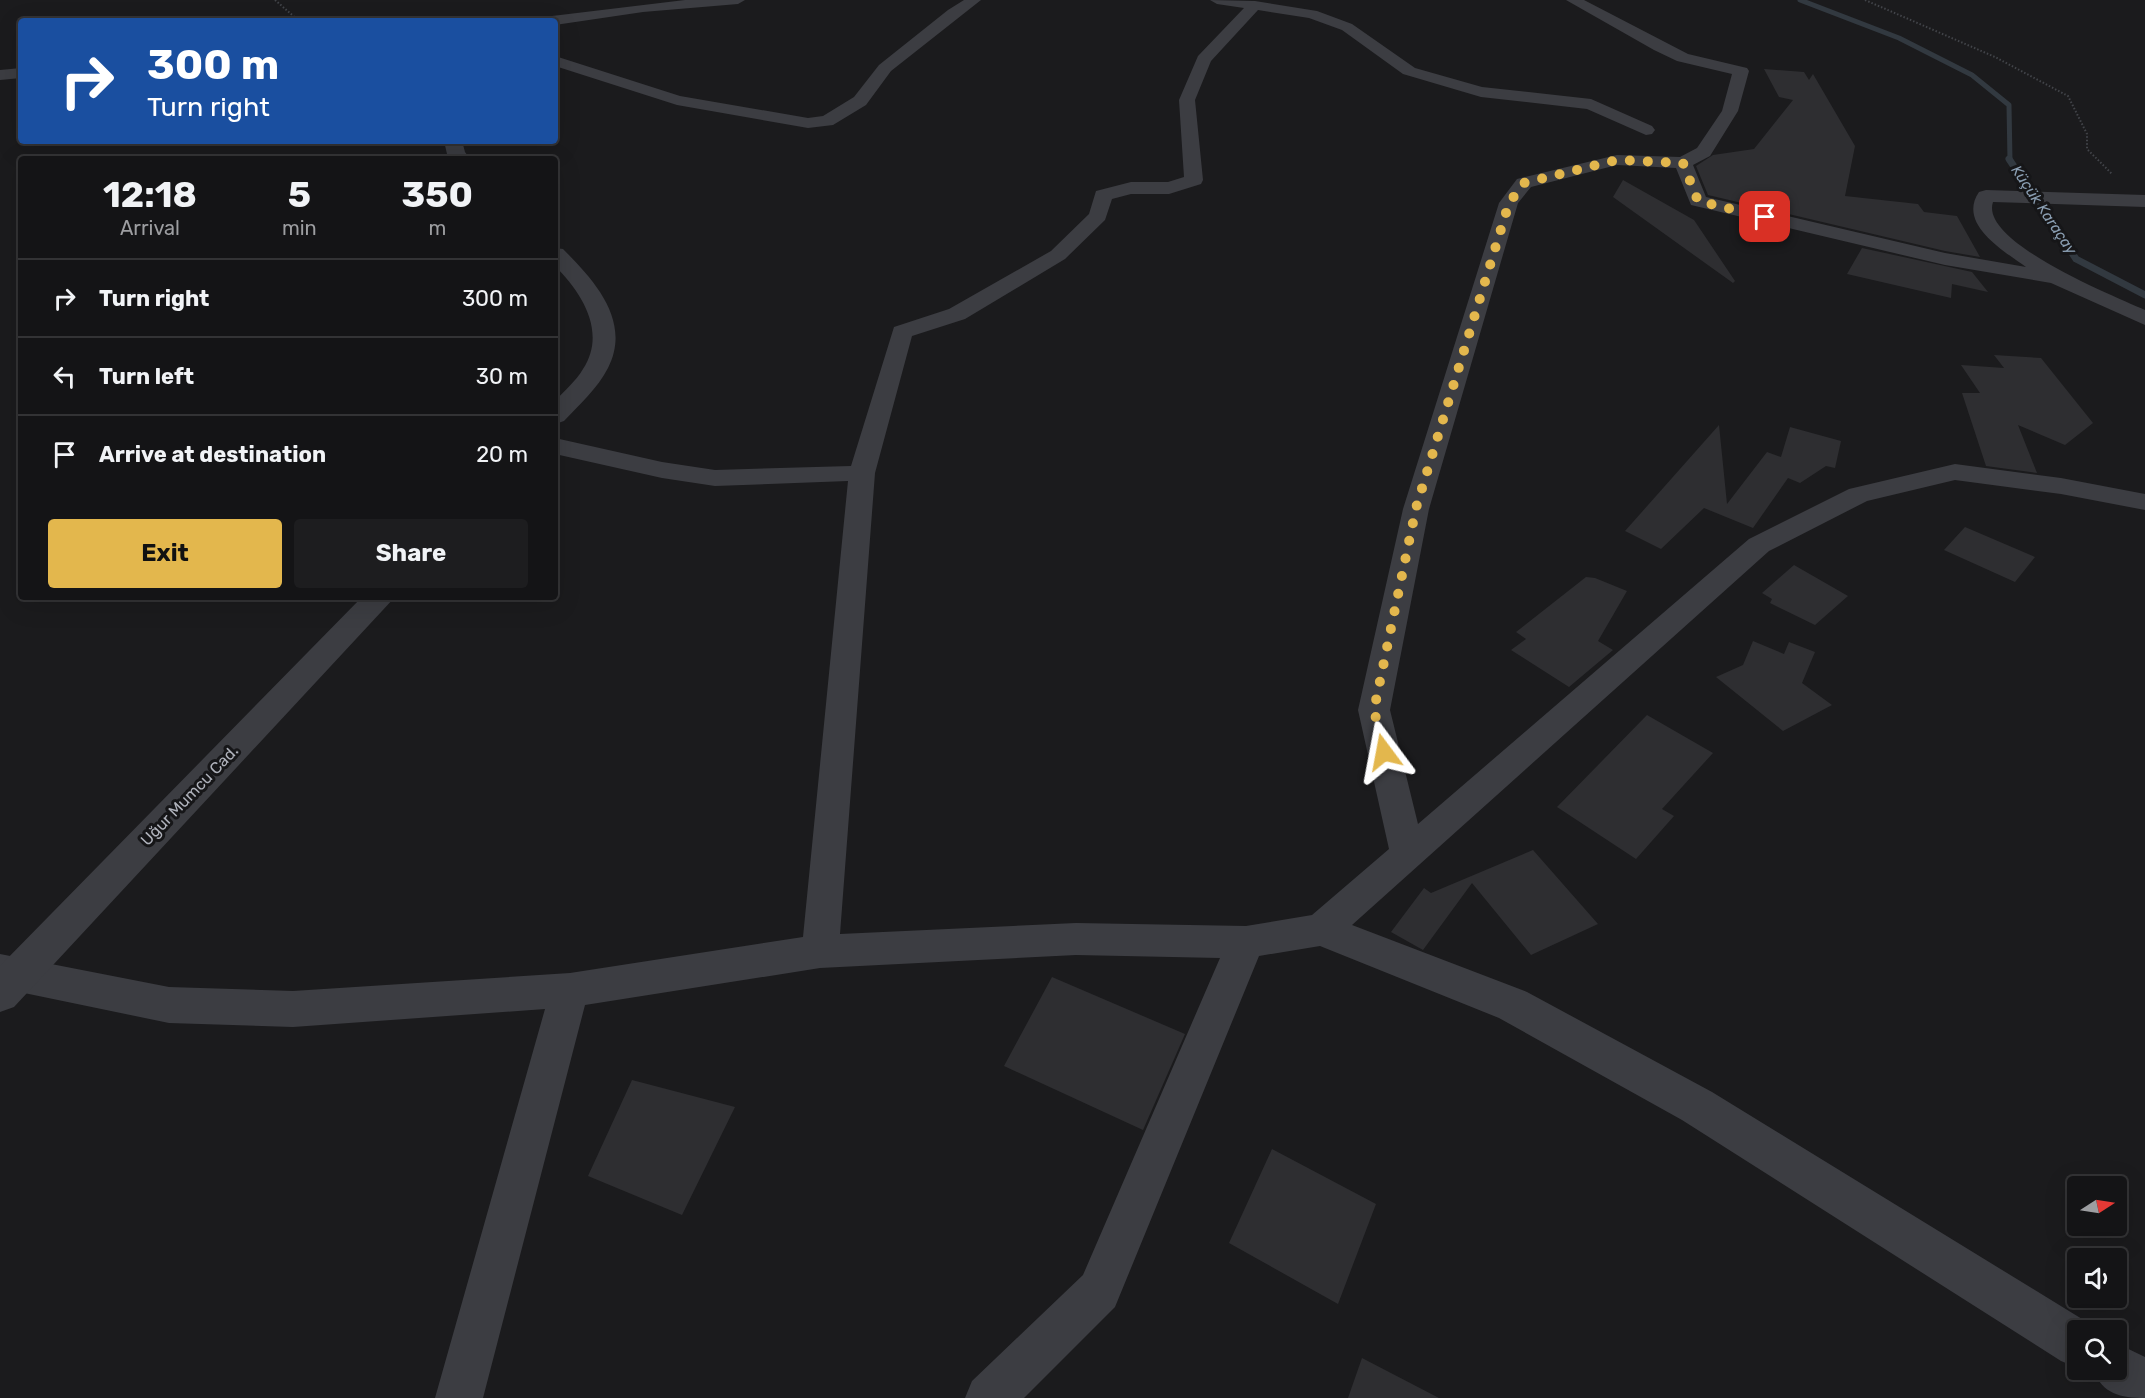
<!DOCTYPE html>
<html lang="en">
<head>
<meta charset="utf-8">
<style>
  :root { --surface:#141416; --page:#1d1d1f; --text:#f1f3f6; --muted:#9d9ea1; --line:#333335; --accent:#e3b74d }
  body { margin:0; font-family:Rubik,sans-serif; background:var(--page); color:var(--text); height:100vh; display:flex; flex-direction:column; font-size:22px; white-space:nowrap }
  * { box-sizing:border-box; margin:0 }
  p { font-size:20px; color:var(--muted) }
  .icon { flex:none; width:33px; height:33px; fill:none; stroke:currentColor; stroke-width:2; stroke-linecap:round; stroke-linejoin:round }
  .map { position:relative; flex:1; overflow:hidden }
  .side { position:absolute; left:18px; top:156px; width:540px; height:444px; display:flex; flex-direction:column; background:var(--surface); border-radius:6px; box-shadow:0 6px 24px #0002,0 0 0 2px var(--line) }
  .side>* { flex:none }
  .hud { position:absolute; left:18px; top:18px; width:540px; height:126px; border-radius:6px; box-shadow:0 6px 24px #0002,0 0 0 2px var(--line); background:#1a4fa0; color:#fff; overflow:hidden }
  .needle { width:39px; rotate:78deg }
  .tools { position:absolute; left:2067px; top:1176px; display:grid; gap:12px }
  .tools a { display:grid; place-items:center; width:60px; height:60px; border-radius:6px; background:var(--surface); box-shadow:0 6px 24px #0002,0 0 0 2px var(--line); font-size:30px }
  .pin { position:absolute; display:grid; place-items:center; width:51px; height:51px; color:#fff; margin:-26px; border-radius:12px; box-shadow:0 3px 9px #0006 }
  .me { position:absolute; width:66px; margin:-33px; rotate:347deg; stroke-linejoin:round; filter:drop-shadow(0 0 4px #0008) }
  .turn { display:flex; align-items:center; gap:21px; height:126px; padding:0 30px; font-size:27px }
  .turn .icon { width:78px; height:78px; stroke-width:2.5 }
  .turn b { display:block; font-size:42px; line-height:51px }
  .eta { display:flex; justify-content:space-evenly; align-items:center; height:102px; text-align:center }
  .eta b { font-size:36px; font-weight:700; line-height:42px }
  .action { display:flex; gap:12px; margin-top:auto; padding:12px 30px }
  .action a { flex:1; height:69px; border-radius:6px; background:var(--accent); color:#111; font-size:24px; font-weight:700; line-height:69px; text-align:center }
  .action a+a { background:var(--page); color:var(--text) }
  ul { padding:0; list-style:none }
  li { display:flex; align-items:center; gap:18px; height:78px; padding:0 30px; border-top:2px solid var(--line) }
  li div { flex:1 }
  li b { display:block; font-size:22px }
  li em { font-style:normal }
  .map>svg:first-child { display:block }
</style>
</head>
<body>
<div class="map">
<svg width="2145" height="1398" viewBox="0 0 2145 1398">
  <rect width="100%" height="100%" fill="#1b1b1d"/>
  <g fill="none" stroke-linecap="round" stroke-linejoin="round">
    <!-- stream-far1 -->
    <path stroke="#323940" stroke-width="5" d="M1800,0l99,38 73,37 37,30 1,56"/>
    <!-- stream -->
    <path stroke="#323940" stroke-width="7" d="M2009,159l67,100 69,36"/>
  </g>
  <!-- building -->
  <path fill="#2e2e31" d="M1764,69l40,3 5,8 4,-6 42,72 -10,50 73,8 6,8 33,4 23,41 -35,-6 -237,-56 -12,-29 17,-11 41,-6 39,-49 -14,-3z
    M1623,180l71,40 41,61 -2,2 -120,-86z
    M1862,248l110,24 16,20 -36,-8 -1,14 -104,-24z
    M1994,355l47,3 52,65 -28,22 -47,-20 19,48 -51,-7 -24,-73h18l-19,-28 43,3z
    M1719,425l8,79 40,-52 14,5 9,-30 51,14 -6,27 -9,-2 -26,17 -12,-5 -35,50 -49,-20 -43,41 -36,-18z
    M1965,527l70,30 -20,25 -71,-32z
    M1794,565l54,31 -33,29 -45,-22 2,-4 -10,-6z
    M1586,577l9,1 32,13 -29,50 15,9 -44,37 -58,-37 15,-11 -10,-7z
    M1753,641l31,13 5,-12 26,10 -13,31 30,22 -49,26 -67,-54 27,-12z
    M1647,715l66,38 -51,56 12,7 -38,43 -79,-52z
    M1533,850l65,74 -67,31 -59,-72 -49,67 -32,-18 33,-44 7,5z
    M1052,977l133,57 -42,96 -139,-64z
    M632,1080l103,27 -53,108 -94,-39z
    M1272,1149l104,55 -38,100 -109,-61z
    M1362,1358l77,40h-91z"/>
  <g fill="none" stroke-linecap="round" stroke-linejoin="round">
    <!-- path -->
    <path stroke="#424449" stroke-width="2" stroke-dasharray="1.5 2" stroke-linecap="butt" d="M275,0l24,21
      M1865,0l130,57 73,39 19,38v15l25,25"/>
    <!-- minor -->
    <path fill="#3c3d42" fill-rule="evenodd" d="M964,0h17l-90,71 -25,34 -33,20 -25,3 -131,-23 -122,-39v-10l125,40 128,22 15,-2 31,-19 25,-32 69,-55z
      M1210,0l45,1 62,10 35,13 63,44 67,19 109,12 61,27 3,4 -3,4 -6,1 -59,-26 -106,-12 -78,-23 -61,-44 -33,-12 -51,-8 -47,51 -16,39 8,80 -2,4 -32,10h-38l-19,5 -7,21 -40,39 -100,60 -53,17 -37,137 -35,461 236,-11 170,3 66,-11 77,-66 -31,-139 45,-201 96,-306 18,-24 100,-24 63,2 17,-9 25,-37 10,-37 -55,-13 -23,-11 -88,-50h18l104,54 59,14 2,3 -11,40 -28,45 -17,9 13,32 239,56 81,14c-22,-16 -69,-43 -47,-75l7,-2 159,5v12l-152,-5c-14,40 123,95 152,108v15l-94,-42 -106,-18 -254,-60 -15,-37 -59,-3 -86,22 -13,16 -89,306 -39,201 28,114 331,-285 100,-50 106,-25 106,14 84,16v16l-84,-16 -106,-14 -88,21 -98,50 -417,374 175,67 185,100 383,235 1,3h-18v38l-17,-7 -379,-241 -183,-102 -179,-72 -61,10 -144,351 -91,91h-59l7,-17 111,-106 137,-317 -144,-3 -256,13 -235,37 -102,393h-48l110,-389 -252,18 -124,-4 -169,-35v-34l169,33 124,4 277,-18 233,-36 45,-456 -133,5 -53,-8 -107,-24v-16l107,24 53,8 136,-4 43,-139 55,-18 102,-58 38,-37 7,-23 35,-9h37l16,-5 -5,-77 19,-44 46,-48 -27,-4z
      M21,68v10l-21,2v-10z
      M2116,1343l29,14v41c-25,0 -42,-4 -52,-28h23z"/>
    <!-- tertiary -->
    <path fill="#3c3d42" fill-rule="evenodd" d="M685,0h60l-7,4 -95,8 -88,13v-4h-11l8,-5z
      M444,141h18l3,11 5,7h-20l-3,-5z
      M555,248l8,1c31,31 69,72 45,119 -10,20 -29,37 -44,53l-9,3v-23c9,-10 21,-20 28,-32 24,-37 -1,-76 -28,-103z
      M362,597h33l-381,410 -14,5v-46z"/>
  </g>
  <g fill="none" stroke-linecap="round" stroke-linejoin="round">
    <!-- route -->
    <path stroke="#e3b74d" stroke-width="10" stroke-dasharray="0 18" d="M1384,752l-10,-42 42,-202 93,-305 15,-20 93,-23 66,3 15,38 67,16"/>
  </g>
  <g text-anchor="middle" stroke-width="6" stroke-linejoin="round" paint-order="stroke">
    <!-- far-water labels -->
    <g font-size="15" font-style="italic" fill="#8a9eb2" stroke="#161618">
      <text transform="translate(2044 210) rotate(56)" y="5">Küçük Karaçay</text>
    </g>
    <!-- street labels -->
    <g font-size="16" fill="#afb2bb" stroke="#161618">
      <text transform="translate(189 795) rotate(-46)" y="6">Uğur Mumcu Cad.</text>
    </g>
  </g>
</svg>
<div class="tools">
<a><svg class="needle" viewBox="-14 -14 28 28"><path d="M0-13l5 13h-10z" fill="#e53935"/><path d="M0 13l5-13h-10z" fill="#9d9ea1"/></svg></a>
<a><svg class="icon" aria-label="sound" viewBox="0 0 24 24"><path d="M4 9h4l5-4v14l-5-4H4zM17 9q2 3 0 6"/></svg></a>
<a><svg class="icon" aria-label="search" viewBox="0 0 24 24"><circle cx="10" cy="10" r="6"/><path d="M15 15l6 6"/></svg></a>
</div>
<div class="pin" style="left:1765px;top:217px;background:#d93025"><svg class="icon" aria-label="arrive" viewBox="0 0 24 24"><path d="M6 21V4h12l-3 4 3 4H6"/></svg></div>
<svg class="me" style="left:1384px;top:752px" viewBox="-20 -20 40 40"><path d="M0-17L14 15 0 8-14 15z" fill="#e3b74d" stroke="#fff" stroke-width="4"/></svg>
<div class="hud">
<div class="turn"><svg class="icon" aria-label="right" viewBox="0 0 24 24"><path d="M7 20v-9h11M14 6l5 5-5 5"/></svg><div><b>300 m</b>Turn right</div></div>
</div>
<section class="side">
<div class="eta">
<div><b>12:18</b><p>Arrival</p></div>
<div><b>5</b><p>min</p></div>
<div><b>350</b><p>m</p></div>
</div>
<ul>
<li><svg class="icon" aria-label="right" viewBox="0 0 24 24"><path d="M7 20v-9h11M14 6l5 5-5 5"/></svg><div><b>Turn right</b></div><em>300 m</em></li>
<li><svg class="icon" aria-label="left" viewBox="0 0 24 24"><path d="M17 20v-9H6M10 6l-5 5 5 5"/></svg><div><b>Turn left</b></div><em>30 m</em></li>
<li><svg class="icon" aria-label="arrive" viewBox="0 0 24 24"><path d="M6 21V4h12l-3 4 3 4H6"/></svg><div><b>Arrive at destination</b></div><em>20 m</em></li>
</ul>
<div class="action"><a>Exit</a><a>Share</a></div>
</section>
</div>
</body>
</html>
